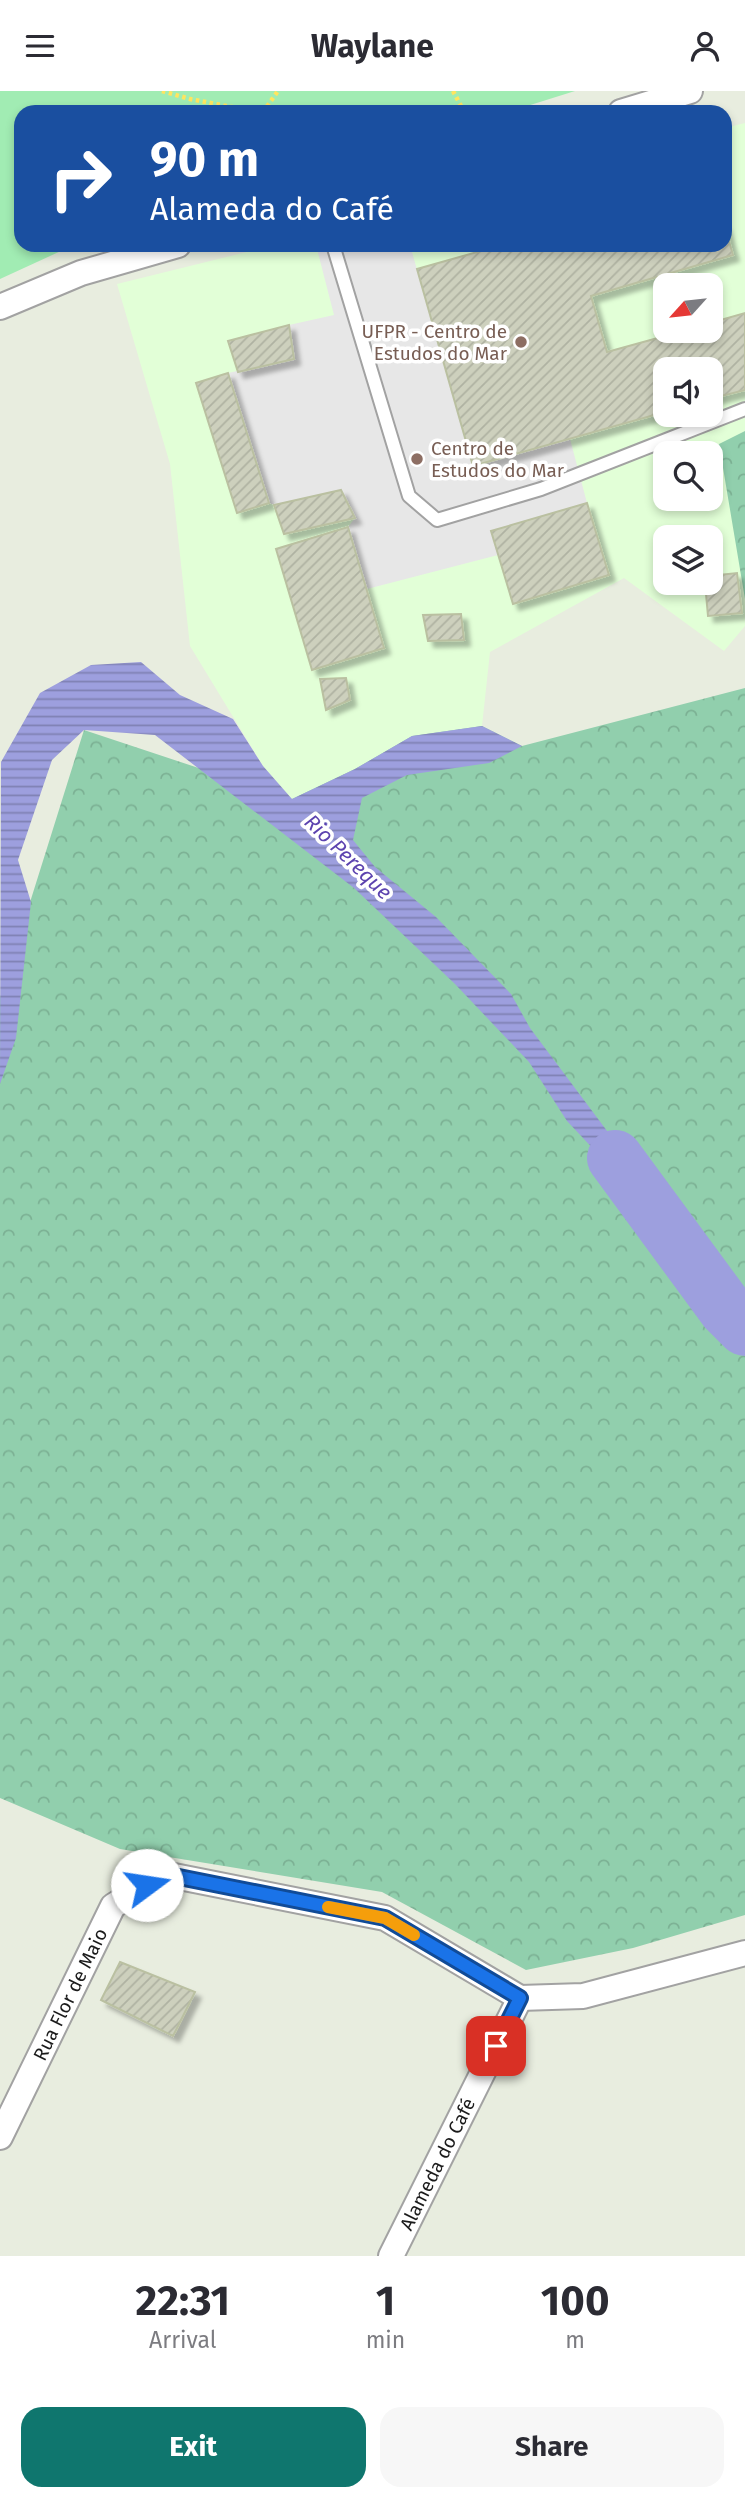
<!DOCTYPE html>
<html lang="en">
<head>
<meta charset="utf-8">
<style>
  :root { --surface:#fff; --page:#f7f7f7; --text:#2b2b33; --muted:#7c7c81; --accent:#0f766e }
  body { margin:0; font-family:"Fira Sans",sans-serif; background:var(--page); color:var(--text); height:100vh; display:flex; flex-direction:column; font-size:26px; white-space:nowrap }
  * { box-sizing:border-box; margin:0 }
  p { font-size:23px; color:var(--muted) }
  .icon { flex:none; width:38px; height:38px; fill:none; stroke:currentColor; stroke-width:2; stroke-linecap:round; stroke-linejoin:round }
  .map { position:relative; height:2165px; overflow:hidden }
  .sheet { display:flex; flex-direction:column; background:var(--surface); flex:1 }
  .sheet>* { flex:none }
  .top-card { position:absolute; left:14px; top:14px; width:718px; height:147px; border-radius:21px; box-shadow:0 4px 10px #0003; background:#1a4fa0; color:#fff; overflow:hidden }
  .needle { width:46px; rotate:243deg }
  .fabs { position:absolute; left:653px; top:182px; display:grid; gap:14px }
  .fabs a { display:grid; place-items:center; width:70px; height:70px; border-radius:14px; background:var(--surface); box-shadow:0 4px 10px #0003; font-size:35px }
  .pin { position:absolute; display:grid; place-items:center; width:60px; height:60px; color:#fff; margin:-30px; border-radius:14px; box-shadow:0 4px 10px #0006 }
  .me { position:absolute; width:77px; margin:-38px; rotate:76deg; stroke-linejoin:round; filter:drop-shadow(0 0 5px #0008) }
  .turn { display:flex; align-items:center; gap:24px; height:147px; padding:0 21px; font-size:32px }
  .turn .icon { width:91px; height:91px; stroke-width:2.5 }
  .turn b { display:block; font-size:49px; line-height:60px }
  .eta { display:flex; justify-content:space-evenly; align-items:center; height:119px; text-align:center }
  .eta b { font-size:42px; font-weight:700; line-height:49px }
  .button { display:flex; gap:14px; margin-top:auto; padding:14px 21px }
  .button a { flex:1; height:80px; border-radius:21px; background:var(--accent); color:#fff; font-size:28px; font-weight:700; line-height:80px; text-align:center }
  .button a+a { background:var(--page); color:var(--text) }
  header { display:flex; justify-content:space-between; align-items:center; height:91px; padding:0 21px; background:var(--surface); font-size:32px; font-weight:700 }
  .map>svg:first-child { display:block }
</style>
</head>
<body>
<header><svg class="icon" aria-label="menu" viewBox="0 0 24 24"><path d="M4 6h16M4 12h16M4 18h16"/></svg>Waylane<svg class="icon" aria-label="person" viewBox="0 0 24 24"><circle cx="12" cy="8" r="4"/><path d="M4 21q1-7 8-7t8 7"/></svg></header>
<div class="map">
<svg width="745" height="2165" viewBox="0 0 745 2165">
  <defs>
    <pattern id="forest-crowns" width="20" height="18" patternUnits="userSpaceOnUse" patternTransform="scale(1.75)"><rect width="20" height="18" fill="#91cfad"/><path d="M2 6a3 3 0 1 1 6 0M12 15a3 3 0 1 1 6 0" fill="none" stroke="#7cb194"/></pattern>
    <pattern id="water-rules" width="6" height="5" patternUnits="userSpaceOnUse" patternTransform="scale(1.75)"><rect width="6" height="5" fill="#9d9fde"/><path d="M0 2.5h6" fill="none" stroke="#7f81b3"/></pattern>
    <pattern id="building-hatch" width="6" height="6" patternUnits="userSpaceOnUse" patternTransform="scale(1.75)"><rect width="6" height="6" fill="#cdd0bd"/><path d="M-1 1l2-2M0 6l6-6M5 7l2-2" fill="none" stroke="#afb2a2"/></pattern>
    <filter id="shadow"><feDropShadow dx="6" dy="6" stdDeviation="2" flood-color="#0004"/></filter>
  </defs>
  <rect width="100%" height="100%" fill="#e8eddf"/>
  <!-- education -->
  <path fill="#e2ffd7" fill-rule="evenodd" d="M745,32v308l-26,14 26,96v85l-21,25 -100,-73 -134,74 -8,74 -70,10 -57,33 -63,31 -29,-34 -73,-120 -20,-182 -53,-180 158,-39h449l1,-117zM665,194h45v46h-45zM665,278h45v46h-45zM665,362h45v46h-45zM665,446h45v46h-45z"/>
  <!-- grass -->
  <path fill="#a1ecb3" d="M0,0h575l-67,21h-487v133h53l-74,34z"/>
  <!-- forest -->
  <path fill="url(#forest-crowns)" d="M745,340v168l-26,-155z
    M745,597v1227l-112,33 -107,22 -144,-78 -262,-43 -120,-51v-800l84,-268 208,69 63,-30 57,-33 70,-10 40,20z"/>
  <!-- parking -->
  <path fill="#e7e7e7" d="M316,154h94l63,221 97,-27 17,64 -96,28 7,24 -131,34 -19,-62 7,-9 -14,-28 -67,15 -5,-2 -41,-130 65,-14 -4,-34 45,-10z"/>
  <!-- water -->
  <path fill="url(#water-rules)" d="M141,571l39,33 53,24 30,47 29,33 63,-30 57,-33 70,-10 40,20 -33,17 -82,12 -45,23 -9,42 22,27 61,50 75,77 19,34 116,155 99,116v26l-83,-103 -95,-101 -38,-59 -74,-78 -101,-96 -199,-153 -71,-5 -32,30 -34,100 13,42 -15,136 -16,46 1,-322 39,-69 51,-28z"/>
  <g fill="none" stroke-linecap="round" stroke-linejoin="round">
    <!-- river -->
    <path stroke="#9d9fde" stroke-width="56" d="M615,1067l111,151 19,19"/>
  </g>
  <!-- building -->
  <path fill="url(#building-hatch)" stroke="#bac0a1" stroke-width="2" filter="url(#shadow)" d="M724,133l9,31 -142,41 16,56 76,-21h27v-8l35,-10v77l-35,9v-30h-45v43l-192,54 -56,-197 85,-24h222z
    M289,234l5,34 -56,13 -10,-31z
    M228,282l41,130 -32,10 -41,-130z
    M341,399l14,28 -71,16 -10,-29z
    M587,412l22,72 -96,29 -22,-73z
    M348,436l36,121 -72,22 -36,-121z
    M737,482l5,40 -34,3 -3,-33h5v-7z
    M461,523l3,26 -36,1 -5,-26z
    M346,587l4,22 -24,10 -6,-31z
    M120,1871l75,30 -22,44 -72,-36z"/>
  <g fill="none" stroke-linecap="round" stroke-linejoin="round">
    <!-- lane casing -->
    <g stroke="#a2a2a2" stroke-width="16">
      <path id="lane" d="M333,154l76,251 28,24 104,-31 204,-80"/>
    </g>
    <!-- street casing -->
    <g stroke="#a2a2a2" stroke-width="28">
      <g id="street">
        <path d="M621,21l69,-21"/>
        <path d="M0,216l81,-34 97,-28"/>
        <path d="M520,1907l63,-2 162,-43"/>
        <path id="s1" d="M0,2046l113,-231 51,-32 221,44 135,80"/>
        <path id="s2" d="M391,2165l129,-258"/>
      </g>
    </g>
    <!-- path -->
    <path stroke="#ffe55f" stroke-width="4.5" stroke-dasharray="3.5 3.5" stroke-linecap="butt" d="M162,0l28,8 68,13
      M453,0l8,15
      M263,21l15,-21
      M424,21l37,-6 3,6"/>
    <!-- lane -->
    <use href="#lane" stroke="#fff" stroke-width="12"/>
    <!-- street -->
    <use href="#street" stroke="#fff" stroke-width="24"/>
  </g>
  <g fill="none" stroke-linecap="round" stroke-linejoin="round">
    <!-- route casing -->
    <g stroke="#114b97" stroke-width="18">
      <path id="route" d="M147,1794l17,-11 221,44 135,80 -24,48"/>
    </g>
    <!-- route -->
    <use href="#route" stroke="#1a73e8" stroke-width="12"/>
    <!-- slow -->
    <path stroke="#f59e0b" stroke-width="12" d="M328,1816l57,11 29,17"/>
  </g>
  <!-- markers -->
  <g fill="#8d6e63" stroke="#fff" stroke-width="2.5">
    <circle cx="521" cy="251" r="7"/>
    <circle cx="417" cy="368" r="7"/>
  </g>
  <g text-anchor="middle" stroke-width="7" stroke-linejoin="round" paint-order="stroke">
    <!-- education labels -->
    <g font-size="19" fill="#785e54" stroke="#fff" text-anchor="end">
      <text x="507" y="247">UFPR - Centro de<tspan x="507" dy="22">Estudos do Mar</tspan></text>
      <text x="431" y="364" text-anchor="start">Centro de<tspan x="431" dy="22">Estudos do Mar</tspan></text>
    </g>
    <!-- street labels -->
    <g font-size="19" fill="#1b1b1b" stroke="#fff">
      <text dy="7" stroke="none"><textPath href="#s1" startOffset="159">Rua Flor de Maio</textPath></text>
      <text dy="7" stroke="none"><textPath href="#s2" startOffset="103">Alameda do Café</textPath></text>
    </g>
    <!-- water labels -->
    <g font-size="21" font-style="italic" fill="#5c43af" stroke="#fff">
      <text transform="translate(348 766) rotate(44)" y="7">Rio Pereque</text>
    </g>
  </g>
</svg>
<div class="fabs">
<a><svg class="needle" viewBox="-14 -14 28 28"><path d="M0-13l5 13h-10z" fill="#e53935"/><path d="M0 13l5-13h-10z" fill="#7c7c81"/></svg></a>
<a><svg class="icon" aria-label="sound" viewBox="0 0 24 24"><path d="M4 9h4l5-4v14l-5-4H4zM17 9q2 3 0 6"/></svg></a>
<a><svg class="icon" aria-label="search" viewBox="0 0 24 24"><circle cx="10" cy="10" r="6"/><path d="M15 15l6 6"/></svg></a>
<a><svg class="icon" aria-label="layers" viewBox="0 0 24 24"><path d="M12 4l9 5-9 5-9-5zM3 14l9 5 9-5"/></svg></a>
</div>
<div class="pin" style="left:496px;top:1955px;background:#d93025"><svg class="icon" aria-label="arrive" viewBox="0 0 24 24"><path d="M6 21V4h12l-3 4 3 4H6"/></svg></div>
<svg class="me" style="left:147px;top:1794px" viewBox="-20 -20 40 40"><circle r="19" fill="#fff"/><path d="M0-13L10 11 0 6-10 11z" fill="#1a73e8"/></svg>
<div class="top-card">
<div class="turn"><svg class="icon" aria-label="right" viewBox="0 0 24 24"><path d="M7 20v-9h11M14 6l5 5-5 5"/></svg><div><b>90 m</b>Alameda do Café</div></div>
</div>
</div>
<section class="sheet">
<div class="eta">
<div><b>22:31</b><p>Arrival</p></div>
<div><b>1</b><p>min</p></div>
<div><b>100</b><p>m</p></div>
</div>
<div class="button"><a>Exit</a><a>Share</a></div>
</section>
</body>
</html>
